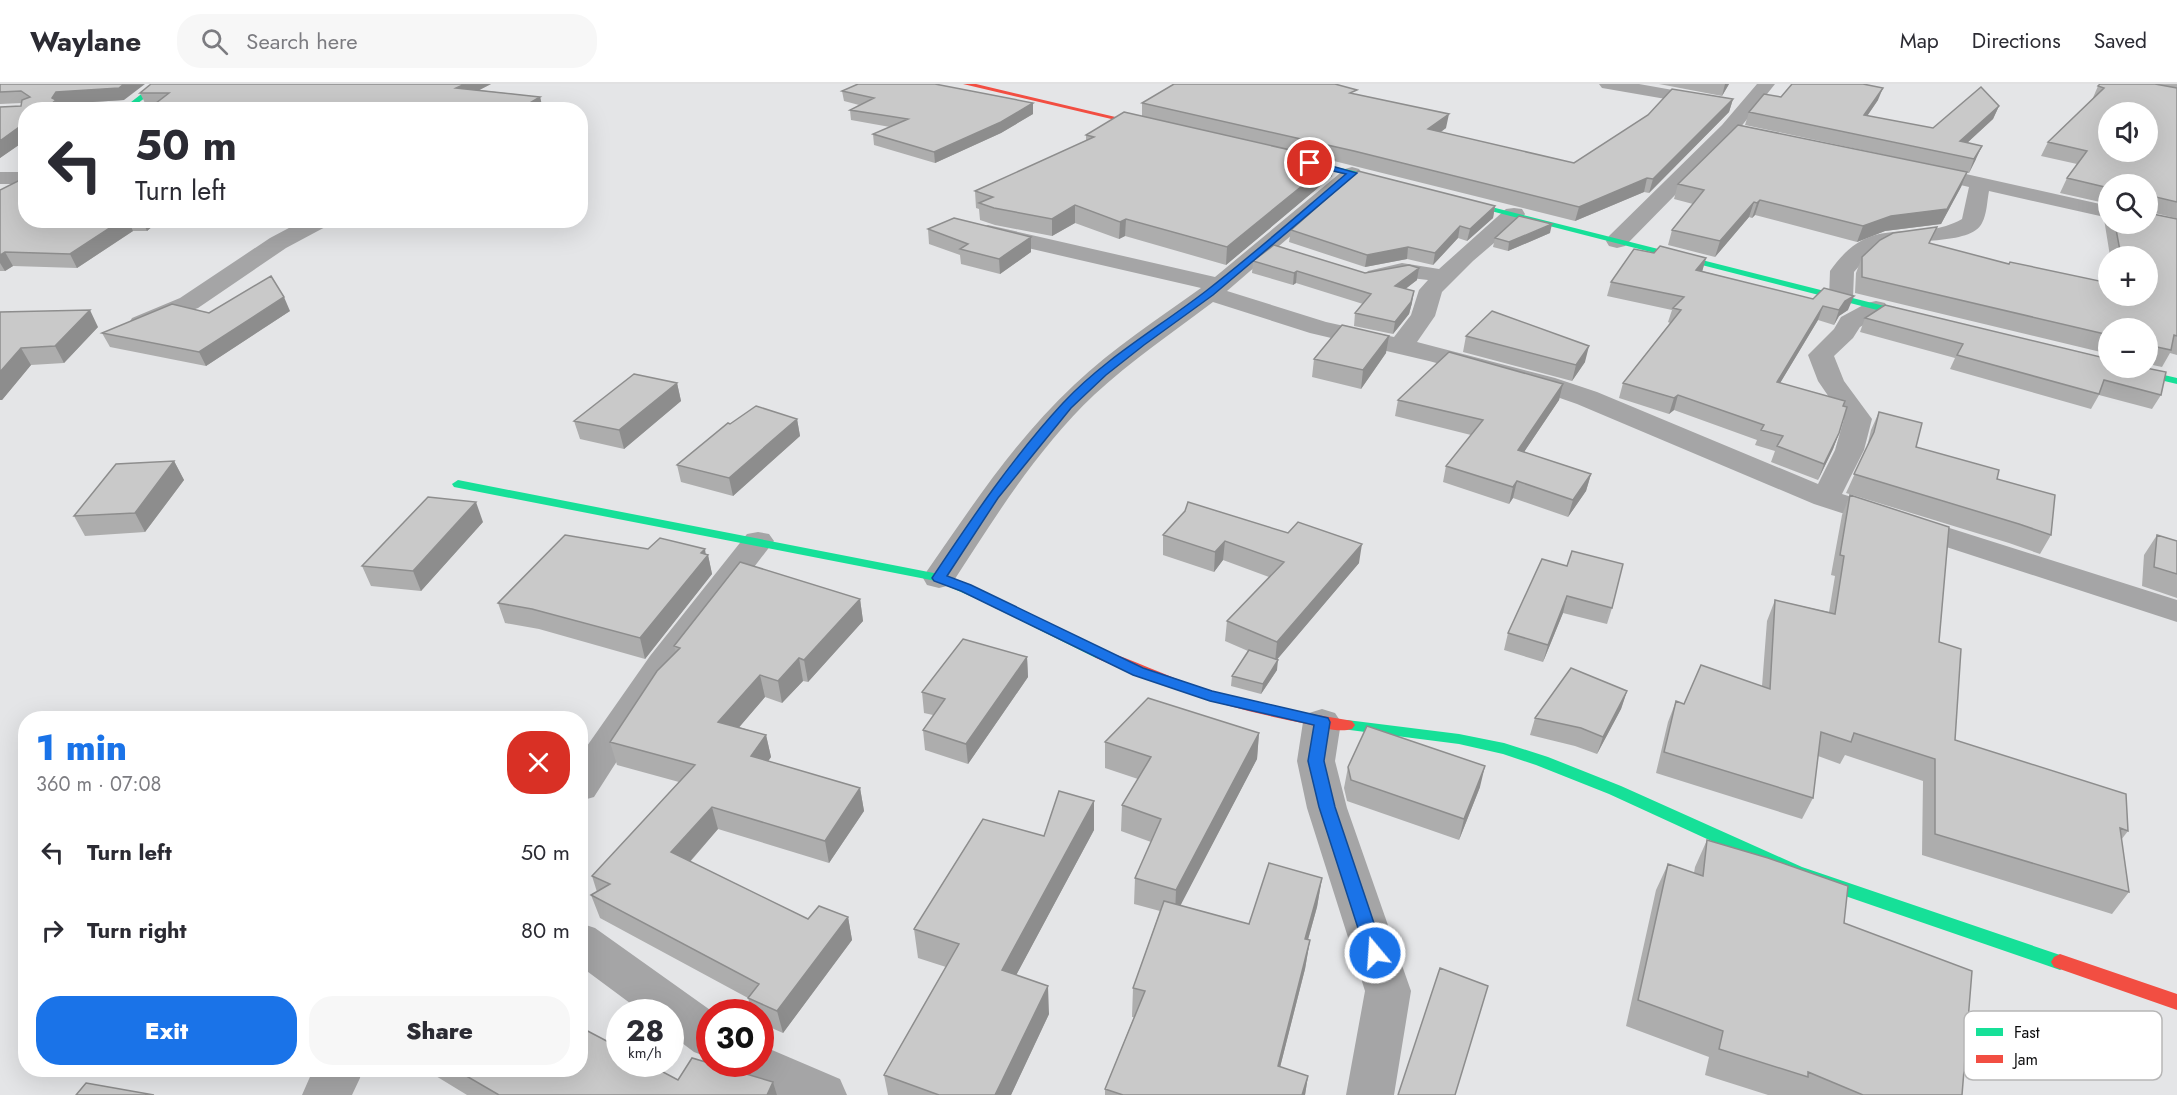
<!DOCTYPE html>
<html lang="en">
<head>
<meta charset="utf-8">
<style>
  :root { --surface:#fff; --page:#f7f7f7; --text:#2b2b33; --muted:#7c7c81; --line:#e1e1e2; --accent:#1a73e8 }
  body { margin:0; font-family:Jost,sans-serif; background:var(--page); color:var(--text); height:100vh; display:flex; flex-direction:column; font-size:22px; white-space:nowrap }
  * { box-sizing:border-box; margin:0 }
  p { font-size:20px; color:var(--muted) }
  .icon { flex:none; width:33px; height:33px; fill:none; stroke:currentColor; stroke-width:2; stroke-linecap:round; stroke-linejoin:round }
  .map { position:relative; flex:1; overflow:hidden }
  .drawer { position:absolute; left:18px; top:627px; width:570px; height:366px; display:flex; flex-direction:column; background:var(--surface); border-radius:24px; box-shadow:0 6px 24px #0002 }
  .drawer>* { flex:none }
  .banner { position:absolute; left:18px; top:18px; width:570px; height:126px; border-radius:24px; box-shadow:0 6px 24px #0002; background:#fff; color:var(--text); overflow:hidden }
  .tools { position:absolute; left:2098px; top:18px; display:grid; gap:12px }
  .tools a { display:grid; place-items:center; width:60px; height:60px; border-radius:50%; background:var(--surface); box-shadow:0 6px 24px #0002; font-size:30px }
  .speed { position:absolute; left:606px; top:915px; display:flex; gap:12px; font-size:30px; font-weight:700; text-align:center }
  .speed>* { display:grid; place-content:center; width:78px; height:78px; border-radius:50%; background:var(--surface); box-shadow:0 6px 24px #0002; line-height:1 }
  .speed small { font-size:15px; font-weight:400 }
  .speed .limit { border:9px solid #d22; background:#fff; color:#111 }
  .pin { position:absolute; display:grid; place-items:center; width:51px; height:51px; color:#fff; margin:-26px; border:3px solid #fff; border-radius:50%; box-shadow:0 2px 6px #0007 }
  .me { position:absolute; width:66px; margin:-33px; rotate:342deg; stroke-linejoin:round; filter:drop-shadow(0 0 4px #0008) }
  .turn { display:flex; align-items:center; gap:21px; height:126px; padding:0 18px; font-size:27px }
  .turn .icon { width:78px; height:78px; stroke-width:2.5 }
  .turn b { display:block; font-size:42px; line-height:51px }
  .round { display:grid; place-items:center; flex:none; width:63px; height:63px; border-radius:24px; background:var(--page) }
  .overview { display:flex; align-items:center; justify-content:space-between; height:102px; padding:0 18px }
  h1 { font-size:36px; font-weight:800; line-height:45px; color:var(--accent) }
  .cta { display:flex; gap:12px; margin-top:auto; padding:12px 18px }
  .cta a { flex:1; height:69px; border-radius:24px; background:var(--accent); color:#fff; font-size:24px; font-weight:800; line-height:69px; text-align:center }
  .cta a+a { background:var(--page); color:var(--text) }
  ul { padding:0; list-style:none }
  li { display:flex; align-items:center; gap:18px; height:78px; padding:0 18px }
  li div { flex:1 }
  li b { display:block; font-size:22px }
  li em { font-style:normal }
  header { display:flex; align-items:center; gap:36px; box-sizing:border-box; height:84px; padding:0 30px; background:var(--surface); border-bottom:2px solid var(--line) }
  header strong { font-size:28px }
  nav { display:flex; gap:33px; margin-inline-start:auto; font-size:21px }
  .search { width:420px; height:54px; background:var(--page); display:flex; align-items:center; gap:15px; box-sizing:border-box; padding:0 21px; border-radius:24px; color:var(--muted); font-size:22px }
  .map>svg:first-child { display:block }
</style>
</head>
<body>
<header>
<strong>Waylane</strong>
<div class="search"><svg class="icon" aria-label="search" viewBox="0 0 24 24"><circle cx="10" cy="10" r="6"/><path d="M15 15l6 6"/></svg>Search here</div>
<nav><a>Map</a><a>Directions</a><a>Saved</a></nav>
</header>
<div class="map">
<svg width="2177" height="1011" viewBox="0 0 2177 1011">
  <rect width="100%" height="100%" fill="#e4e5e7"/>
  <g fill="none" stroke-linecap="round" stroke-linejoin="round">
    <!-- street -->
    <path fill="#a5a5a6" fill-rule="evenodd" d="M1599,0h40l73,13 6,1 3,4 -3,4 -6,1 -104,-18 -6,-1z
      M1757,0h18l-39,49 -111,113 -8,2 -8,-2 -3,-5 3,-5 113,-111z
      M127,18l6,2 2,6h-75l2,-4 7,-2z
      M1921,80l188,42v12l-120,-27c-2,10 -2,23 -7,32 -11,23 -76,15 -97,23 -13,5 -22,16 -31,26l-1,26 -3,5 -9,2 -9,-2 -3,-5 1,-27c43,-62 84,-25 132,-52l7,-32 -55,-13 -3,-4 3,-4z
      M1352,83l7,2 3,4 -3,4 -132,114 99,31 68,15 17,-22 8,-25 9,-10 -26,-3 -26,6 -8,-2 -4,-5 4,-5 34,-8 37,6 67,-60 8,-1 8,1 3,5 -3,5 -49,42 -31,31 -7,24 -18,26 138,36 42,14 221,92 17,-34 9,-31 -26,-38 -10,-26 26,-26 7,-12 26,-14 9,-2 9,2 3,5 -3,5 -25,14 -7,11 -19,18 10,25 28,38 -8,31 -22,44 335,106v22l-363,-118 -237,-100 -40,-14 -108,-29 -119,-28 -97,-31c-40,30 -82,59 -119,93 -58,55 -100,124 -143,190l-12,3 -12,-3 -4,-7 4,-7c45,-65 89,-132 147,-186 39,-37 84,-66 127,-97l-221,-51 -3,-5 3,-5 8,-2 227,52 130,-108z
      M0,88h26v12h-26z
      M304,136h28l-3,5 -43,23 -88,60 -57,22 -9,-2 -3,-5 3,-5 48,-20 90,-60z
      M758,448l11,2 5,7 -100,131 -80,125 -14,4v-45l70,-100 97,-122z
      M1322,625l13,4 6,9 -6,39 12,47 64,183 -17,104h-48l19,-104 -58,-183 -10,-47 6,-39 6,-9z
      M580,839l15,5 118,84h-3v46l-16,-6 -24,-18v-22h-28l-62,-46z
      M760,961l80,34 7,16h-75l-35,-16 -6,-15h29z
      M313,986h48l-1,8 -8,17h-50z"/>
    <!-- fast -->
    <path fill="#16e098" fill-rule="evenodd" d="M154,0h9l-34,26h-8z
      M1287,72l111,25 4,3 -4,3 -111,-27z
      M1448,112l480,121 1,2 -5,3 -4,-1 -472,-121z
      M2117,284h17l43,10v6l-59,-14z
      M458,396l486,95 43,18 119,59 2,3 -2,3h-10l-119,-59 -41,-18 -482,-94 -2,-3z
      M1347,636l112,14 45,9 44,14 73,29 181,81 264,90 3,5 -3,5 -6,3 -270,-93 -181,-83 -73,-29 -33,-11 -44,-10 -117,-15 -3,-4 3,-4z"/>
    <!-- jam -->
    <path fill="#f24e42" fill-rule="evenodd" d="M963,0h13l186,44 -4,2z
      M1101,566c32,9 64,26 96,36 49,16 99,26 150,34l5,1 3,4 -3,4c-13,4 -32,-2 -45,-5 -73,-14 -143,-36 -211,-66l-2,-3 2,-3z
      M2060,870l117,40v16l-123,-43 -3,-5 3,-5z"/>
  </g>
  <!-- wall -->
  <path fill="#adadad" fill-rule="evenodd" d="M0,0l124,16 -63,4 -1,3 1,3h-35v30l-26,18v-51l21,-1 1,-3 -22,1z
    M151,0h340l-12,6 61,7 3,12 -396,1 6,-5h-7l-6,-12z
    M1659,0h70l-7,12z
    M2100,0h77v271l-7,-2 -8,14 -14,-3v-36h-39v26l-254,-61 1,-20 6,-16 68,-13 79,20 139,32v-40h-38l-6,-37 5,-10v15h39v-40h-39v20l-49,-11 7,-15 10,-14 -36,-8 7,-14 44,-42 6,-14zM2151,128l24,6 -25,-4z
    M945,2l88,28 -32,19 -66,30 -61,-18 -1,-11 17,-7 -39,-7 -1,-10 9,-5 -15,-4 -2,-10z
    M1356,10l90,34 -6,4 134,31 159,-64 -4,13 -80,81 -5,-1 -69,29 -241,-60 -2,15 -106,89 -101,-29 -6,3 -44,-16 -23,13 -57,-11 -15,-5 -1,-11 -3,-1 -1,-17 111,-50v-6l56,-19v-13z
    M1781,13l97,3 -11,16 66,12 66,-22 -6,13 -26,24 9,16 -7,14h-2l-6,14 -20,37 -56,7 -28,11 -102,-27 -3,3 -3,-1 -34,40 -47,-12 4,-15 21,-26 -19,-5 4,-15 207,-29 -140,-30 4,-13z
    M0,106l26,30h264l-9,8 -127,-3 -7,6h-14l-56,37 -64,-2 -8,5h-5z
    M1495,122l-2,12 -26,23 -9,-3 -25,27 -26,-6 -42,8 -76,-25 2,-12z
    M928,145l103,23 -31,22 -39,-10 -1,-9 -31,-11z
    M1550,149l-42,18 -15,-4 2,-9z
    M1654,169l52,5 -4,13 146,39 -9,6 -5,9 -16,-5 -38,63 63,23 -4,27 -6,16 -15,31 -47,-18 4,-11 -20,-6 2,-5 -83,-30 -5,4 -50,-16 4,-15 47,-60 -2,-1 4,-12 -65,-14 4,-14z
    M1253,177l112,12 52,7 -11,8 6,15 -3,11 -16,20 -39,-8 1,-13 8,-9 -67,-21 -3,2 -41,-12z
    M290,227l-84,55 -96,-19 -8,-14 107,-20z
    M0,228l98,15 -34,36 -33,2 -29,35h-2z
    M1865,234l296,77 -9,14 -53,-14 -8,14 -141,-40 5,-11 -95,-26z
    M1466,252l119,26 -13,19 -109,-29z
    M1386,269l-25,36 -49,-12 2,-18z
    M677,299l4,18 -57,48 -44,-10 -6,-18z
    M1563,300l-4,16 -35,52 67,22 -5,17 -18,26 -55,-19 -4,6 -66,-22 3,-16 25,-31 -76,-19 3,-16z
    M1879,328l37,35 81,32 54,56 -11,19 -31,-11 -163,-50 21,-46 4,-17z
    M797,335l3,17 -67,60 -52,-14 -4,-17 53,-41z
    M174,377l10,19 -39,52 -60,4 -11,-20z
    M1850,411l89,147 16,98 173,91 -7,9 8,52 -17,22 -190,-59 1,-74 -78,-26 -5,9 -22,-8 -5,42 -11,21 -146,-46 12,-51 8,-21 8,3 78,-18 5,-65 8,-21 54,12 6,-36 -4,-1 11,-60z
    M1185,427l174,52 -82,96v11l-16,24 -30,-8 1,-10 16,-25 -23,-10 2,-20 42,-44 -46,-17 -9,12 -51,-17v-20z
    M483,438l-62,69 -50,-5 -9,-20z
    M2157,451l20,6v57l-35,-12 2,-31z
    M648,465l60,6 4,19 -67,85 -106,-30 -34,-6 -7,-20z
    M1542,475l70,49 -5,16 -44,-11 -20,49 -39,-12 4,-17z
    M860,515l3,22 -55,61 -5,-1 -21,22 -17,-6 -26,30 27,8 5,22 -3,4 92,27 4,23 -35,52 -111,-34 -28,33 118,57 40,-2 4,23 -69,93 -23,-10v-11h-8l-4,-14 -148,-80 -9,-23 6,-3 -5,-16 87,-94 -62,-17 -7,-23 66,-90 -2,-6z
    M1027,573l1,20 -60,87 -43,-14 -2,-20 10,-15 -9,-2 -2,-21z
    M1627,607l-6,18 -24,45 -22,-8 -45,-11 5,-17z
    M1259,649l-2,26 -77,146 69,19 73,-46 -5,29 -9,33h2l-5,29 -25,98 28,9 -3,19h-200v-6l29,-72h-2l1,-29 27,-77 -26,-7 1,-26 16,-36 -30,-11 1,-26 16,-26 -33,-11v-26z
    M1348,683l132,20 -21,53 -112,-39 -3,-13z
    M1094,746l-78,145 33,39 -38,81h-123l-4,-20 62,-108 -28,-9 -4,-29 130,-93z
    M1707,756l137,83 118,172h-194l-63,-20 4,-18 -83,-31 30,-136 12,-26 26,9 1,-6z
    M426,986h154l98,10 95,2 4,13h-310z"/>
  <!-- shaded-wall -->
  <path fill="#8d8d8d" d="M124,0h21l-21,16 -63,4 -1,3 1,3h-18l13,-18z
    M465,0h26l-31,16 -4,-12z
    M1725,0h4l-7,12z
    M1883,4l-5,12 -19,28 5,-13z
    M540,13l3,12 -1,1h-24z
    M1733,15l-4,13 -80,81 4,-14z
    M1033,19v11l-32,19 -66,30 -1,-11z
    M1999,22l-6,13 -39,36 6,-14z
    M1449,30l-3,14 -20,15 2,-14z
    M26,38v18l-26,18v-17z
    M1982,62l-6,13 -7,14 5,-14z
    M1334,76l-2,16 -106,89 1,-18z
    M1967,88l-6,15 -20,37 -56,7 -28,11 6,-16z
    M1647,94l-3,14 -69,29 4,-14z
    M2156,113l-5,10h3l-6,10v-9l6,-9z
    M1760,116l-5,15 -3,3 5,-15z
    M1754,118l-5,15 -34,40 5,-16z
    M1075,121v18l-23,13v-17z
    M1495,122l-2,12 -26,23 3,-12z
    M1126,135l-1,17 -6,3 1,-17z
    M122,136h6l5,11 -56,37 -7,-14z
    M142,136h10l2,5 -7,6z
    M278,136h12l-9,8z
    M1552,140l-2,9 -42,18 1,-9z
    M1460,142l-2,12 -25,27 2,-12z
    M1031,153v15l-31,22 -1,-15z
    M1408,163l-1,12 -42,8 2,-12z
    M5,168l8,14 -8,5 -5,-8v-8z
    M1706,174l-4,14 -6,-2z
    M1419,184l-2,12 -23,18 1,-12z
    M1297,187l-1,12 -3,2 1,-12z
    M1414,207l-2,12 -3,11 -16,20 2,-12z
    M1854,212l-6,14 -9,6 -5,9 5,-15 6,-9z
    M284,213l6,14 -84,55 -7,-14z
    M1823,222l-5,14 -47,78 6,-16z
    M90,226l8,17 -34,36 -9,-17z
    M1389,252l-3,17 -25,36 2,-19z
    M1589,262l-4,16 -13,19 4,-16z
    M21,264l10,17 -29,35h-2v-28z
    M677,299l4,18 -57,48 -5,-19z
    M1563,300l-4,16 -45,67 4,-17z
    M1678,311l-4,15 -5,4 5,-16z
    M797,335l3,17 -67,60 -4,-18z
    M1839,349l-6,16 -15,31 6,-16z
    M174,377l10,19 -39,52 -10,-19z
    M1591,390l-5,17 -18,26 5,-17z
    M1517,397l-4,17 -4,6 4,-17z
    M476,418l7,20 -62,69 -8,-20z
    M1225,457l-2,19 -9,12 1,-20z
    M1362,460l-3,19 -84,99 2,-20z
    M705,465l1,7 2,-1 4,19 -67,85 -5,-21 61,-85z
    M1567,512l-4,17 -20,49 5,-17z
    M860,515l3,22 -55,61 -4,-22z
    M1027,573l1,20 -60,87 -2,-20z
    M799,574l4,23 -21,22 -4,-22z
    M1278,576l-1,10 -16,24 2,-10z
    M760,591l5,22 -41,48 -6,-23z
    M1627,607l-6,18 -24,45 6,-17z
    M1259,649l-2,26 -82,157 1,-26z
    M766,651l5,22 -15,22 -5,-23z
    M1485,682l-5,21 -21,53 5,-21z
    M860,704l4,23 -35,52 -4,-22z
    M1094,717v29l-90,168 -2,-28z
    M712,723l6,22 -40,46 -7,-23z
    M1322,794l-5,29 -17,61 5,-29z
    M848,833l4,23 -69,93 -6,-22z
    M1310,856l-5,29 -32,126 5,-29z
    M1048,902l1,28 -38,81h-16z
    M1308,992l-3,19h-3z
    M773,998l4,13h-10z"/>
  <!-- building -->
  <path fill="#c9c9c9" stroke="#8d8d8d" stroke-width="1.5" fill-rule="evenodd" d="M0,0h124l-5,4 -63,4 -4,6 4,2 -13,10h-17v12l-26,19v-34l21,-1 1,-6 8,-3 -9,-6 -21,1z
    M151,0h314l-9,4 84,9 -22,13h-317l2,-2 -56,2 22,-17h-29z
    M858,0h77l98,19 -32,19 -67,30 -61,-18 35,-15 -58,-9 24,-12 -32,-7z
    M1174,0h161l22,6 -7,3 99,21 -21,15 146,34 74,-48 24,-26 61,10 -80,80 -6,-1 -68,29 -225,-56 -212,-48z
    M1792,0h71l20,4 -19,27 69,13 48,-41 18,19 -39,35 22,5 -8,13 -225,-47 15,-18 17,3z
    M2100,0h55l22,4v114l-21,-5 -2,2v8l-6,1v-24h-39v4l-42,-10 20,-27 -39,-9 56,-54 -6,-2zM2109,28h39v40h-39z
    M1124,28l210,48 -107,87 -101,-28 -6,3 -45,-17 -23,14 -58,-11 -15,-5 14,-6 -18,-6 119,-54 -8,-2z
    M1738,41l229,47 -20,37 -56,7 -28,10 -103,-26 -3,3 -3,-1 -34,39 -48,-11 32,-40 -26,-6z
    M1358,87l137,35 -25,23 -10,-3 -25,27 -27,-6 -41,8 -76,-25z
    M26,95v41h96l-52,34 -65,-2 -5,3v-65l20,-10z
    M2148,129l29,6v117l-3,-1 -3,15 -14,-3h-9v-19h-39v7l-247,-58v-20l18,-17 13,-7 44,-6 -8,16 80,21 1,-2 99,21v13h39v-40h-27l-6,-32h33z
    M1519,132l33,8 -43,18 -14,-4z
    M954,134l77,19 -32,22 -39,-10 8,-5 -40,-15z
    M1274,161l91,28 44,-8 10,3 -24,18 19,5 -3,11 -16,20 -40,-9 16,-19 -74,-23 -3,2 -41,-12z
    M1660,162l46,12 -10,12 117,29 11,-11 30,8 -9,5 -6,9 -16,-4 -46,76 68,19 -2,5 4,1 -8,26 -15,31 -47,-18 6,-10 -22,-6 3,-5 -86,-30 -4,3 -51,-15 58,-73 -8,-2 11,-11 -73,-15 23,-33 20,4z
    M271,192l13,21 -85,55 -97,-19 70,-29 37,9z
    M1885,221l224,54v9h37l20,4 -5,23 -57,-15 -5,14 -142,-39 6,-11 -98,-26z
    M90,226l-35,36 -34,2 -21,24v-60z
    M1492,227l97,35 -13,19 -110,-29z
    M1342,241l47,11 -26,34 -49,-11z
    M1449,268l114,32 -45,66 73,24 -18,26 -56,-19 -4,6 -67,-21 37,-46 -85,-20z
    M634,290l43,9 -58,47 -45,-9z
    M756,322l41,13 -68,59 -52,-13 51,-42 2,1z
    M1879,328l43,11 -6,24 83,23 -2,9 58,16 -4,40 -32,-11 -165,-50 20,-42z
    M174,377l-39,52 -61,3 42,-52z
    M1850,411l99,32 -10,115 22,7 -6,91 171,54 2,37 -8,-3 9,64 -194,-58v-75l-81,-26 -3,9 -30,-10 -8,66 -149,-46 12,-51 8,3 17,-39 69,24 5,-89 60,14 9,-58 -4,-1z
    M428,413l48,5 -63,69 -51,-5z
    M1188,418l100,31 10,-11 64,22 -85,98 -50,-21 57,-59 -59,-21 -10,11 -52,-17 22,-24z
    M565,451l83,14 12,-11 45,11 -4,4 7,2 -68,83 -108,-29 -34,-6z
    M2157,451l20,6v33l-23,-7z
    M1572,467l51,13 -11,44 -45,-12 -19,49 -40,-12 34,-74 25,7z
    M740,478l120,37 -56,61 -5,-2 -21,23 -18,-6 -42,47 48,13 -15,21 109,32 -35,53 -113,-34 -41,45 137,67 11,-13 29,11 -71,94 -29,-13 11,-14 -168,-89 19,-11 -18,-8 103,-111 -85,-23 47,-71 23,-23 -6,-2z
    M963,555l64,18 -61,87 -43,-14 22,-31 -23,-7z
    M1249,566l29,10 -15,24 -31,-8z
    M1571,584l56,23 -24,46 -22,-9 -46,-10z
    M1148,614l111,35 -83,157 -41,-12 26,-59 -39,-14 29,-48 -46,-15z
    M1367,642l118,40 -21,53 -113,-39 -3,-13z
    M1059,707l35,10 -92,169 46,16 -53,109h-56l-55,-20 75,-131 -45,-15 69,-110 61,17z
    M1707,756l61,18 80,28 -4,37 128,48 -10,124h-99l-55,-23v5l-89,-28 4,-18 -85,-31 30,-136 35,12z
    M1269,779l53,15 -17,61 5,1 -32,126 30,10 -6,19h-179l-18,-6 40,-98 -12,-3 31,-87 85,23z
    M1440,884l48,18 -33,109h-57z
    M580,943l40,21v16h28l30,16 14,-22 81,24 -6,13h-268l-43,-25h124z
    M86,999l68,12h-78z"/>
  <!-- route -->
  <path fill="#1a73e8" stroke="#114b97" stroke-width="1.5" d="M1310,76l47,13 -144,122 -69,50 -38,30 -35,33 -73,90 -51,78 24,9 172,83 69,23 116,27 2,4 -6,39 11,46 49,146 -2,5 -7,2 -6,-2 -3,-5 -47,-146 -11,-46 6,-36 -104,-24 -77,-26 -172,-84 -27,-10 -2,-3c40,-60 81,-121 131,-175 42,-45 95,-75 143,-112 48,-37 94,-78 140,-117l-39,-9v-4z"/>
  <!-- legend -->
  <rect x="1964" y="927" width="198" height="69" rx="9" fill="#fff" stroke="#b6b6b6" stroke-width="1.5"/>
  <rect x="1976" y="944" width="27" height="8" fill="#16e098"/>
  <rect x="1976" y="971" width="27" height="8" fill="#f24e42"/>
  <g font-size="16" fill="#0b0b0c">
    <text x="2014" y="954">Fast</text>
    <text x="2014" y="981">Jam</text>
  </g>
</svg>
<div class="tools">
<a><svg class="icon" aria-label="sound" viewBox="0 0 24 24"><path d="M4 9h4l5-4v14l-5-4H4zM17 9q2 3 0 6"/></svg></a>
<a><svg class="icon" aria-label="search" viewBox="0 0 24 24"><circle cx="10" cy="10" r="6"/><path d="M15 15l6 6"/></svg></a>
<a>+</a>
<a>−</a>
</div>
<div class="speed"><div>28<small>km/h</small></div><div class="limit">30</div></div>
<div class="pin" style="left:1310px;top:79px;background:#d93025"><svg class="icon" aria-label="arrive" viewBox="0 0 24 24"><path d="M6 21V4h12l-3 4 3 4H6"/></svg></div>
<svg class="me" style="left:1375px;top:869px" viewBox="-20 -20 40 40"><circle r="17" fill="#1a73e8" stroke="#fff" stroke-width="3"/><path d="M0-11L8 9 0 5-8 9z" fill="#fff"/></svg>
<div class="banner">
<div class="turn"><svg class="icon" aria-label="left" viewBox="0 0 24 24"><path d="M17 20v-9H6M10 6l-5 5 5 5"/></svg><div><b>50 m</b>Turn left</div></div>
</div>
<section class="drawer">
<div class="overview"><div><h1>1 min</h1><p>360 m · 07:08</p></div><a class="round" style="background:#d93025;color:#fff"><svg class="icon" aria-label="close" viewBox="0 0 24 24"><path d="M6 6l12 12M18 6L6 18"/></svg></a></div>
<ul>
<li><svg class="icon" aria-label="left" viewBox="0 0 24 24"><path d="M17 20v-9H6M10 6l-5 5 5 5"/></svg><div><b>Turn left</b></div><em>50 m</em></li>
<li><svg class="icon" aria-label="right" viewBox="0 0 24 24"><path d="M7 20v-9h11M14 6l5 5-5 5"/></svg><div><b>Turn right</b></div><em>80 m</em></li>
</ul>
<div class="cta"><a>Exit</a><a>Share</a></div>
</section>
</div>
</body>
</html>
